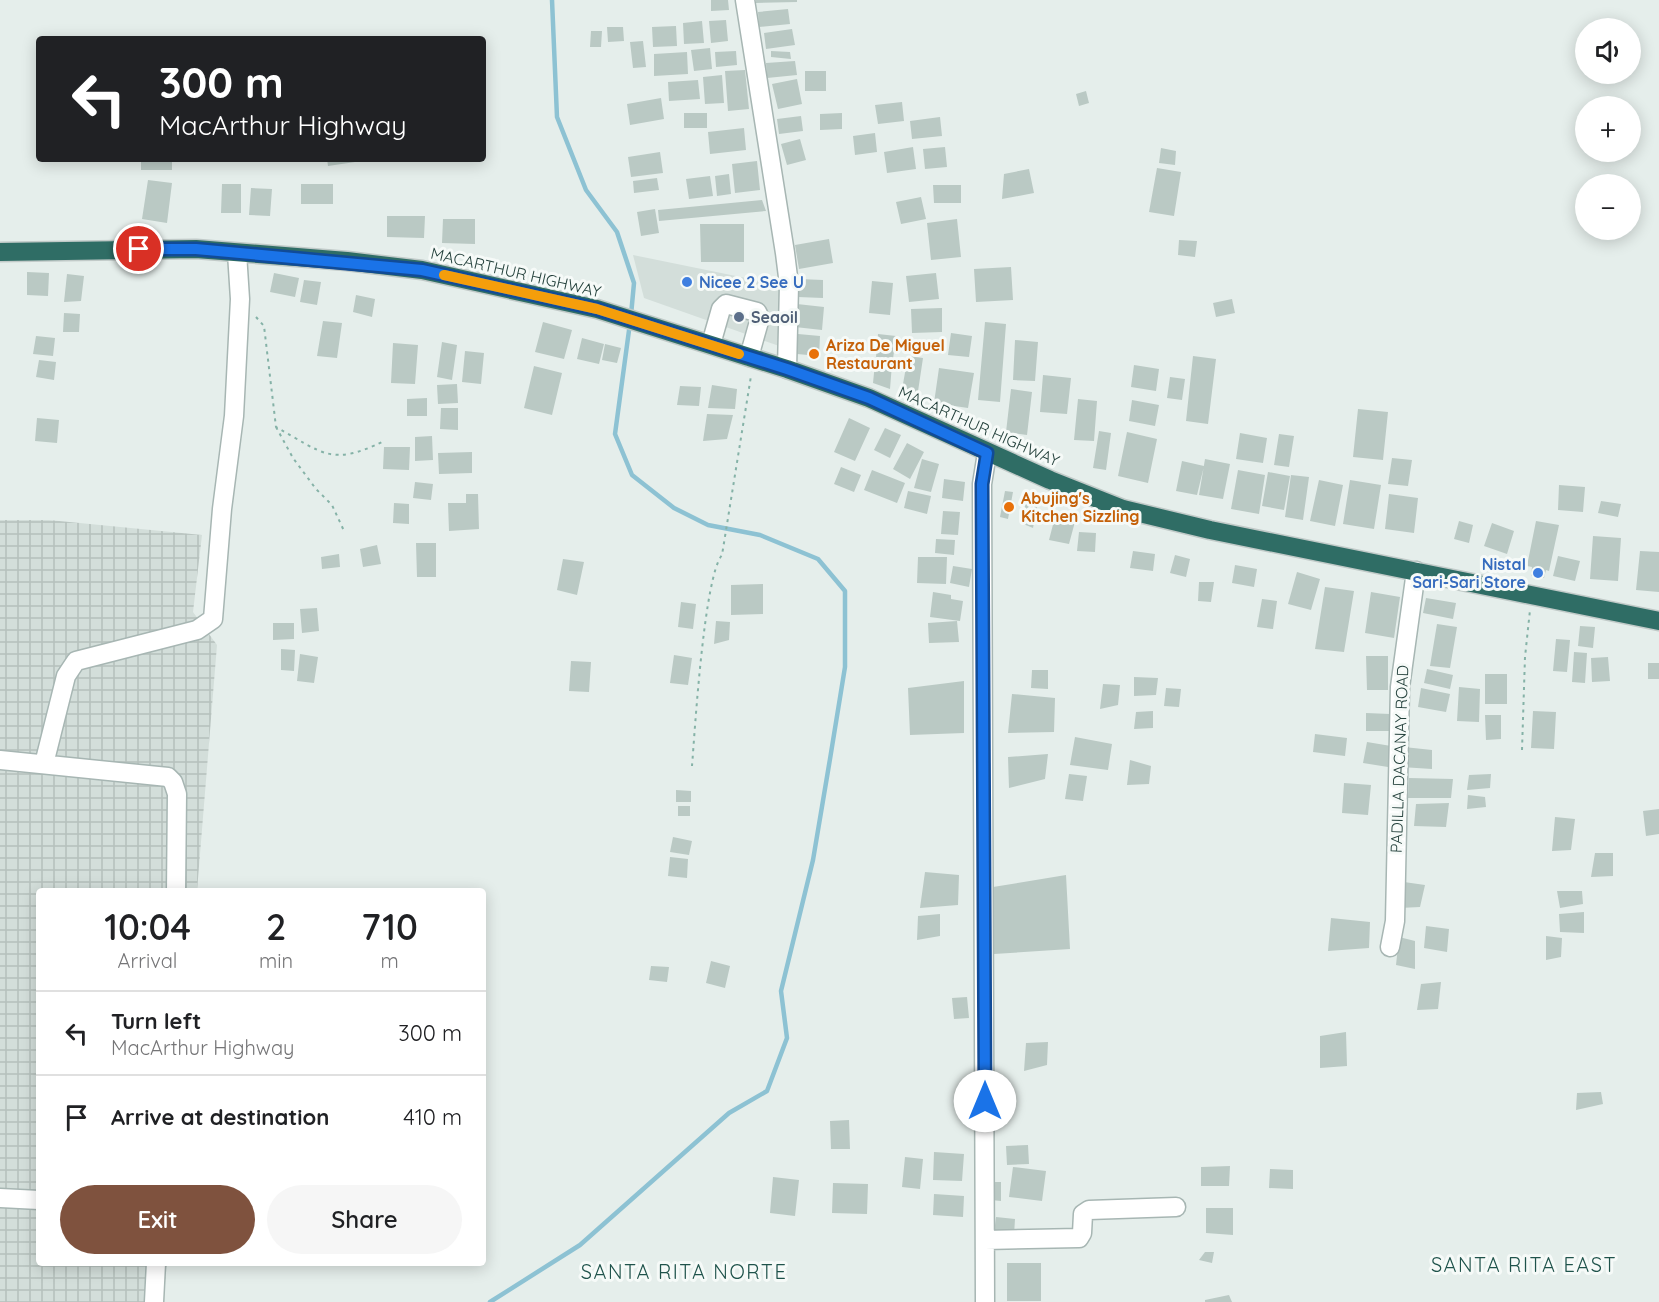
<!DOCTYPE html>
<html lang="en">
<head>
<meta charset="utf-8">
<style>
  :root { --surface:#fff; --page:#f6f6f6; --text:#202124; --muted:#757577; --line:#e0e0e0; --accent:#7f523e }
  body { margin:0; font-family:Quicksand,sans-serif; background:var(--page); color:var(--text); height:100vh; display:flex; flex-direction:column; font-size:22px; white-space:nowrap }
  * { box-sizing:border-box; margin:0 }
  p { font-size:20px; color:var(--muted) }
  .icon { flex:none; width:33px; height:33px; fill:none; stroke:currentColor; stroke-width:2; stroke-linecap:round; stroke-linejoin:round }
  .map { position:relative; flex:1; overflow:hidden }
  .sheet { position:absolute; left:36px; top:888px; width:450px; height:378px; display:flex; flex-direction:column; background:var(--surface); border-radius:6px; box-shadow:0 3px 15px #0003 }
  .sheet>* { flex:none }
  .banner { position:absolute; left:36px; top:36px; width:450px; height:126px; border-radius:6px; box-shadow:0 3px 15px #0003; background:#202124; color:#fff; overflow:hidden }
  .fabs { position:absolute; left:1575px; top:18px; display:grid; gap:12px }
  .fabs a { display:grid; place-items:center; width:66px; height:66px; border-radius:50%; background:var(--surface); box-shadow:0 3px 15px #0003; font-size:30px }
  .pin { position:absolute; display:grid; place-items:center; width:51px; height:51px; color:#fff; margin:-26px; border:3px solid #fff; border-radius:50%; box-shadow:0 2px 6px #0007 }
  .me { position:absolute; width:66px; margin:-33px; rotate:0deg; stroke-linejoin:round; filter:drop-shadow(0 0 4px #0008) }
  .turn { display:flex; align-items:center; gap:21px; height:126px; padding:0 24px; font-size:27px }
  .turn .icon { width:78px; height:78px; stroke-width:2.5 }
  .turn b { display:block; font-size:42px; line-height:51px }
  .eta { display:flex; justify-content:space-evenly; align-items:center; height:102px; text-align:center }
  .eta b { font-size:36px; font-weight:600; line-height:42px }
  .primary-button { display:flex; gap:12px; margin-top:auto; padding:12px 24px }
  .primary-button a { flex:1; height:69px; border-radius:36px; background:var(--accent); color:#fff; font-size:24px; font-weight:600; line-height:69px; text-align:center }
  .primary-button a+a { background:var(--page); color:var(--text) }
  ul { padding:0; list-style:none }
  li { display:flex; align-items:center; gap:18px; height:84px; padding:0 24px; border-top:2px solid var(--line) }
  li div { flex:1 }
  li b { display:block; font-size:22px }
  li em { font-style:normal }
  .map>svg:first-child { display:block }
</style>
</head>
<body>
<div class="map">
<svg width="1659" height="1302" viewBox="0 0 1659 1302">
  <defs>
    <pattern id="industrial-grid" width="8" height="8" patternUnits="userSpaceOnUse" patternTransform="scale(1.5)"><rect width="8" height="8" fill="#d3deda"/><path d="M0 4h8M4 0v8" fill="none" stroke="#b5c0bc"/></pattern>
  </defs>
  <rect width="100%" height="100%" fill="#e5eeeb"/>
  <!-- built -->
  <path fill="#d3deda" d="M633,255l152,31 -3,61 -138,-49z"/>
  <!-- industrial -->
  <path fill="url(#industrial-grid)" d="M0,520h49l153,15 -9,77 24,33 -20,246h-158v372h128l-4,39h-163z"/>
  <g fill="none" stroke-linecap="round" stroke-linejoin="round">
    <!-- stream -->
    <path stroke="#8dc2d3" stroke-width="4.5" d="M552,0l5,117 29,73 31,42 17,51 -3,32
      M490,1302l90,-57 149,-132 38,-22 20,-53 -6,-47 32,-131 17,-101 15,-92v-76l-27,-32 -58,-24 -52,-10 -34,-17 -42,-33 -17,-41 15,-111"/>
  </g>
  <!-- building -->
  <path fill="#bac9c4" d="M711,0h17l1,10 -18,1z
    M756,0h41v2l-41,1z
    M788,9l2,15 -31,3 -1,-15z
    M726,20l2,21 -17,2 -2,-22z
    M702,21l2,22 -20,1 -1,-21z
    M676,26l1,20 -24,1 -1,-20z
    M607,27h16l1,14 -16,1z
    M792,29l3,16 -29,4 -2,-16z
    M591,31h11l-1,16h-11z
    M643,41l3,26 -13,1 -3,-26z
    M710,48l2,21 -18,2 -3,-21z
    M736,51l1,14 -21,2 -1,-15z
    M771,51l19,1 1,7 -20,-2z
    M687,52l1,22 -34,2v-22z
    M795,61l2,14 -30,3 -1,-15z
    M745,70l4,39 -21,2 -3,-40z
    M805,71h21v20h-21z
    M722,75l2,28 -19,1 -2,-27z
    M797,79l5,25 -24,5 -6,-25z
    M698,80l2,19 -31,2 -1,-19z
    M1086,91l3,12 -10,3 -3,-12z
    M661,98l3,21 -34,6 -3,-21z
    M902,102l2,19 -26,3 -3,-19z
    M684,113h23v15h-23z
    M842,113v16l-22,1v-16z
    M801,116l2,15 -24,3 -2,-15z
    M940,117l2,19 -30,3 -2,-18z
    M744,128l2,22 -36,4 -2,-22z
    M875,133l2,19 -22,3 -2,-19z
    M800,139l6,21 -19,5 -6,-21z
    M913,147l3,22 -29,4 -3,-21z
    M945,147l2,20 -22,2 -2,-20z
    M1161,148l15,3 -1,14 -16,-2z
    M660,152l3,21 -32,4 -3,-20z
    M141,159h31v11h-31z
    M327,159h28v3l-27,4z
    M757,161l3,29 -25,3 -3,-29z
    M1157,168l24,4 -7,44 -25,-4z
    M1029,169l5,24 -32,6 2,-25z
    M729,174l2,20 -14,2 -2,-20z
    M710,176l3,20 -24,3 -3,-20z
    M657,178l2,12 -25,3 -1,-12z
    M148,180l24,3 -5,40 -25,-4z
    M222,184h19v29h-20z
    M301,184h32v20h-32z
    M933,185h28v18h-27z
    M251,188l21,1 -2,27 -21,-1z
    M921,197l5,22 -25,5 -5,-22z
    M762,200l4,11 -107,10 -1,-11z
    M655,209l4,24 -18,3 -4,-24z
    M387,216h38l-1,22 -37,-1z
    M443,219h32v25l-33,-1z
    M957,219l4,38 -30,3 -4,-37z
    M700,224h44v38h-43z
    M829,239l4,24 -34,6 -4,-24z
    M1179,240l18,1 -2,16 -17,-2z
    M1011,267l2,33 -37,2 -2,-33z
    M27,272l22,1 -1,23 -21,-1z
    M274,273l25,5 -4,19 -25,-5z
    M936,273l3,26 -30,3 -3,-26z
    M67,274l17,2 -3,25 -17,1z
    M799,279l24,1v18l-25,-1z
    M304,280l17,2 -4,23 -17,-3z
    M872,281l21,2 -3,32 -21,-2z
    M356,295l19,4 -3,18 -19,-5z
    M1232,299l3,14 -19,4 -3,-14z
    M797,304l27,3 -2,23 -27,-3z
    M942,308v24l-30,1 -1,-24z
    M64,313l16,1 -1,18h-16z
    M323,321l19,2 -5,35 -20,-2z
    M543,322l29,8 -8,29 -29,-7z
    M985,322l21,2 -6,78 -22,-2z
    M951,333l21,3 -3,21 -21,-2z
    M798,334l22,2 -1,20 -22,-2z
    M878,334l18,2 -3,23 -17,-2z
    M36,336l19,2 -2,18 -20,-2z
    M582,338l22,6 -5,20 -22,-5z
    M1015,340l23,2 -3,39 -22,-1z
    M442,342l15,3 -5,35 -15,-3z
    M393,343l25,2 -3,39 -24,-1z
    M605,344l16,4 -4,15 -15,-3z
    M465,351l19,2 -3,31 -19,-2z
    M908,356l15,2 -6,40 -16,-3z
    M1193,356l23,3 -8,65 -22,-3z
    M39,360l17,2 -2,18 -18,-3z
    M875,363l17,1 -2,25 -17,-6z
    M1134,365l25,4 -3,22 -25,-4z
    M534,366l28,7 -10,42 -28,-7z
    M939,368l35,5 -6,35 -34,-5z
    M1043,375l28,3 -4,36 -27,-2z
    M1170,377l15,2 -3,21 -15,-2z
    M457,384l1,19 -20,1 -1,-19z
    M712,385l25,4 -2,20 -27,-1z
    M680,386l21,1 -2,19 -22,-1z
    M1011,389l21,3 -5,43 -21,-3z
    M427,398v18h-20v-17z
    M1078,399l19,2 -3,40 -20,-1z
    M1132,400l27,5 -4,21 -26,-5z
    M441,408h17v22l-18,-1z
    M1358,409l30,3 -5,48 -30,-3z
    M707,414l26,1 -6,24 -24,2z
    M37,418l22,2 -2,23 -22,-2z
    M849,418l21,10 -15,33 -21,-9z
    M885,428l16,7 -11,23 -16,-8z
    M1099,431l12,2 -5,37 -13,-2z
    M1127,432l30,7 -9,44 -30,-7z
    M1240,433l27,5 -4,25 -27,-4z
    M1279,434l15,2 -5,31 -15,-2z
    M432,436l1,24 -18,1v-24z
    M907,443l17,9 -14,27 -17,-10z
    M384,447h26l-1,23 -26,-1z
    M472,452v21l-33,1 -1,-21z
    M1392,458l20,2 -4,26 -20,-2z
    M922,459l17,5 -8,28 -17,-4z
    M1205,459l25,5 -7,35 -24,-4z
    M1182,461l22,5 -7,29 -21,-4z
    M841,467l20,8 -7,17 -20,-8z
    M872,470l33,13 -8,20 -33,-13z
    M1238,470l27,5 -6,39 -28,-5z
    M1268,472l22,4 -6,34 -22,-4z
    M1291,475l18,2 -6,43 -18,-3z
    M944,479l21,3 -2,19 -21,-3z
    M1319,480l24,5 -8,41 -25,-5z
    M1350,480l31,5 -7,44 -31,-5z
    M415,482l18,2 -2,16 -18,-2z
    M1559,485l26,2 -2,25 -25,-2z
    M908,491l23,5 -4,18 -23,-6z
    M1005,491l8,1 -5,27 -8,-2z
    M466,494h12l1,35 -30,2 -1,-28h18z
    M1389,494l29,4 -4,35 -29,-4z
    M1027,498l11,4 -5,26 -12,-5z
    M1601,501l20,3 -3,13 -20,-4z
    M394,503l15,1v20l-16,-1z
    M943,511l17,1 -2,23 -17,-1z
    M1056,513l20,5 -7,26 -20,-4z
    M1459,521l14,4 -4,18 -15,-4z
    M1536,521l23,4 -10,46 -3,-1 -2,8 -13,-2 1,-9 -5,-1z
    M1492,523l22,8 -7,23 -23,-8z
    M1079,532l17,1 -1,19 -18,-1z
    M1593,536l28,2 -3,43 -28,-2z
    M936,539l19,1 -1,15 -19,-2z
    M416,543h20v34h-19z
    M377,545l4,19 -18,3 -3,-18z
    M1133,551l22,3 -2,17 -23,-3z
    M1640,551l19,1v40l-23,-2z
    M339,554l1,13 -18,2 -1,-12z
    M1175,555l15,4 -4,18 -16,-4z
    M1558,556l22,5 -5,20 -22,-5z
    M918,557h29l-1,27 -29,-1z
    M563,559l21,3 -7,33 -20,-5z
    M1235,565l22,4 -3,18 -22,-4z
    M953,566l19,3 -3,18 -19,-4z
    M1297,572l23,7 -9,31 -23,-6z
    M1199,582h15l-3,20 -13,-1z
    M763,584v30l-32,1v-30z
    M1325,587l29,4 -10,61 -29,-3z
    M933,592l18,3v4l12,2 -3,20 -30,-4z
    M1371,592l29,5 -6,41 -29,-5z
    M1426,598l30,5 -3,16 -30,-6z
    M1262,599l15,2 -4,28 -16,-2z
    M681,602l15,2 -3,25 -15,-2z
    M317,608l2,23 -17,2 -2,-24z
    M716,621l14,1 -1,18 -15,4z
    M957,621l2,21 -30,1 -1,-20z
    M273,623h21v16l-21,1z
    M1437,624l20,3 -7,41 -20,-2z
    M1580,626l15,1 -2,21 -15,-2z
    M1556,639l14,1 -3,32 -14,-1z
    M281,649l14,1 -1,21 -13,-1z
    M1574,652l13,1 -2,30 -13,-1z
    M300,654l18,3 -4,26 -17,-2z
    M674,655l18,3 -4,27 -18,-2z
    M1366,656h22v34h-21z
    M1608,657l2,24 -18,1 -1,-24z
    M571,661l20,1 -2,30 -20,-1z
    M1648,663h11v16h-11z
    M1427,669l26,6 -3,14 -26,-6z
    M1032,670h16v19l-17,-1z
    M1485,674h22v30h-22z
    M1134,677l24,1 -2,17 -22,1z
    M964,681v52l-54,2 -2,-47z
    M1103,684l17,1 -2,20 -18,4z
    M1459,687l21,2 -1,33 -22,-1z
    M1166,688l15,1 -2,18 -15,-1z
    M1421,688l29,6 -4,18 -28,-5z
    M1012,694l43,4 -1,34 -46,1z
    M1153,711v17l-19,1 2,-17z
    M1533,711l23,1 -2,37 -23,-1z
    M1366,713l24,1 -1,17h-23z
    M1485,715h16v24l-15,1z
    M1315,734l32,4 -2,18 -32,-4z
    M1075,737l37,7 -4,26 -38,-5z
    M1367,742l24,4 -3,21 -25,-4z
    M1404,747l28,3v19l-31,-2z
    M1048,754l-3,25 -36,9 -1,-31z
    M1130,760l21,6 -2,18 -22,1z
    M1069,774l18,2 -4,25 -18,-2z
    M1491,774l-1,14 -23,2 2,-15z
    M1409,778l44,1 -2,19h-43z
    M1344,783l27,2 -3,30 -26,-2z
    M676,790l15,1v11h-15z
    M1468,795l17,2 1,10 -19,2z
    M1449,803l-3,24 -32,-1 2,-22z
    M678,806h12v10h-12z
    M1659,809v25l-13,2 -3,-25z
    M1555,817l20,2 -4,31 -19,1z
    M673,837l19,4 -3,14 -19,-3z
    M1595,853h18v23l-22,1z
    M670,857l18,2 -1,19 -19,-2z
    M925,872l34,3 -1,30 -38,3z
    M1066,875l4,74 -76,5 -1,-67z
    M1404,882l21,3 -5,22 -21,1z
    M1557,891h25l1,13 -23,4z
    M1584,912v21l-24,-1 -1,-18z
    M940,914v22l-23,4 1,-24z
    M1331,918l39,4 -1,26 -41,3z
    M1426,926l23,3 -2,23 -23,-4z
    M1546,936l16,2 -1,19 -15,3z
    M1399,937l16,4v28l-19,-4z
    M711,961l19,5 -5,22 -19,-5z
    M651,966l18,1 -2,15 -18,-2z
    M1441,982l-3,27 -21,1 4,-26z
    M967,997l2,21 -15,1 -2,-21z
    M1346,1032l1,34 -27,2v-32z
    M1048,1042l-1,23 -23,6 2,-28z
    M1601,1092l2,12 -27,6 1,-17z
    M849,1120l1,29h-19l-1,-28z
    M1028,1145l1,19 -22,1 -1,-19z
    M934,1152l30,2 -2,27 -29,-1z
    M905,1157l18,2 -3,30 -18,-2z
    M1230,1166l-1,20h-28v-19z
    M1013,1167l33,4 -4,30 -33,-4z
    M1270,1169l23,1v19l-24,-1z
    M773,1177l26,3 -4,36 -25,-3z
    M992,1182h9v19l-10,-1z
    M833,1183l35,1 -1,30 -35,-1z
    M934,1194l30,2 -1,21 -30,-2z
    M1206,1208h27v27l-27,-2z
    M996,1217l19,2 -1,16 -20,-2z
    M1205,1252h9l-2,11 -13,-3z
    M1007,1263h34v38h-34z
    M1229,1295l3,7h-27v-2z"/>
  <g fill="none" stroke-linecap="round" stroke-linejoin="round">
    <!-- minor casing -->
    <g stroke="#a7b6b3" stroke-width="21">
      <path id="minor" d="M745,0l40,253 4,32 -2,84
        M711,344l10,-35 5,-5 31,8 3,6 -11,39
        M0,760l168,17 5,5 4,12 -1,97
        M44,764l22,-88 10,-15 121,-31 16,-11 9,-110 12,-93 6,-117 -3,-46
        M1390,947l5,-26 5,-234 16,-116
        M0,1198l39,2
        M985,1240l94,-2 3,-5 1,-19 6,-4 87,-3
        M154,1302l2,-39
        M985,1302l-3,-818 5,-31"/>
    </g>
    <!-- highway casing -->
    <g stroke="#c1cac8" stroke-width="21">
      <path id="highway" d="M0,252l196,-3 151,12 75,9 175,39 190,60 82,29 181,82 73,29 87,21 449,91"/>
    </g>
    <!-- path -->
    <path stroke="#85b2a7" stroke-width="2" stroke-dasharray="3 4.5" stroke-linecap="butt" d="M256,317l8,9 12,101c47,26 55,40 108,14
      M276,427l17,31 23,31 16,16 13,28
      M1522,750l3,-93 5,-47
      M692,766c3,-37 12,-189 30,-211l29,-179"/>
    <!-- minor -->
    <use href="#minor" stroke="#fff" stroke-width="18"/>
    <!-- highway -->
    <use href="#highway" stroke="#2f6d65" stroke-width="18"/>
  </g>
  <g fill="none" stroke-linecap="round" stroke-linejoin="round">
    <!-- route casing -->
    <g stroke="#114b97" stroke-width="15">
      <path id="route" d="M139,249h57l226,21 175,39 190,60 82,29 118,55 -5,31 3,617"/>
    </g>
    <!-- route -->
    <use href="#route" stroke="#1a73e8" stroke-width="10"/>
    <!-- slow -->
    <path stroke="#f59e0b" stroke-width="10" d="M444,275l153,34 142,45"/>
  </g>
  <!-- markers -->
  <g fill="#3f7fe0" stroke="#f6faf8" stroke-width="2">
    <circle cx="687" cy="282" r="6"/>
    <circle cx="1538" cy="573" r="6"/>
  </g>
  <circle fill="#5c6f8a" stroke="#f6faf8" stroke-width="2" cx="739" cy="317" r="6"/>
  <g fill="#e8710a" stroke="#f6faf8" stroke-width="2">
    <circle cx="814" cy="354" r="6"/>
    <circle cx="1009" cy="507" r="6"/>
  </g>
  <g text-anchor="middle" stroke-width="6" stroke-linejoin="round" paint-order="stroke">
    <!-- street labels -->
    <g font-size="16" fill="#23403b" stroke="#f6faf8">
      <text transform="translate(516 272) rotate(13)" y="6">MACARTHUR HIGHWAY</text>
      <text transform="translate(979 426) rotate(24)" y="6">MACARTHUR HIGHWAY</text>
      <text transform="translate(1399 759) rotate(-88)" y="6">PADILLA DACANAY ROAD</text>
    </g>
    <!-- shop labels -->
    <g font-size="16" font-weight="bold" fill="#366cbe" stroke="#f6faf8" text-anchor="start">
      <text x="699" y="288">Nicee 2 See U</text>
      <text x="1526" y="570" text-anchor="end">Nistal<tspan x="1526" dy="18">Sari-Sari Store</tspan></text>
    </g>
    <!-- service labels -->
    <g font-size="16" font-weight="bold" fill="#4e5e75" stroke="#f6faf8" text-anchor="start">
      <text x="751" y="323">Seaoil</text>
    </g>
    <!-- food labels -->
    <g font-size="16" font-weight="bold" fill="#c56008" stroke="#f6faf8" text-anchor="start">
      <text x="826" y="351">Ariza De Miguel<tspan x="826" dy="18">Restaurant</tspan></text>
      <text x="1021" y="504">Abujing's<tspan x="1021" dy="18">Kitchen Sizzling</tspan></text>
    </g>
    <!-- quarter labels -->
    <g font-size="20" letter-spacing="1.5" fill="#1f534b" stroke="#f6faf8">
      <text x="1524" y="1272">SANTA RITA EAST</text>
      <text x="684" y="1279">SANTA RITA NORTE</text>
    </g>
  </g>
</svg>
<div class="fabs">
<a><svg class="icon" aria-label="sound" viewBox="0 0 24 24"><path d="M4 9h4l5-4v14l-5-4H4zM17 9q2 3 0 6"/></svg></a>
<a>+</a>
<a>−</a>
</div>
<div class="pin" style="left:139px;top:249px;background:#d93025"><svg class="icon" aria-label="arrive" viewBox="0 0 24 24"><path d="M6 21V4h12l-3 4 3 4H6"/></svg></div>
<svg class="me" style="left:985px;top:1101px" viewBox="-20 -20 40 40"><circle r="19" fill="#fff"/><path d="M0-13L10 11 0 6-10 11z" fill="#1a73e8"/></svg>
<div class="banner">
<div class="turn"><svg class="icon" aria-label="left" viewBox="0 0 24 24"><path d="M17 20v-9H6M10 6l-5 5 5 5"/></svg><div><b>300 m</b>MacArthur Highway</div></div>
</div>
<section class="sheet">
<div class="eta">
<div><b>10:04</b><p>Arrival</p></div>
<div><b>2</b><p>min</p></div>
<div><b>710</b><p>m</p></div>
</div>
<ul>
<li><svg class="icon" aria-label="left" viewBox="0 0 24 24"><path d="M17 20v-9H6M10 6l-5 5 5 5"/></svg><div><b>Turn left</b><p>MacArthur Highway</p></div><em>300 m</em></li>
<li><svg class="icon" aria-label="arrive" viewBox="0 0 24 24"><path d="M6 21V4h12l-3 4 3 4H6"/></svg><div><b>Arrive at destination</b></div><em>410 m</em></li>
</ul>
<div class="primary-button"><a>Exit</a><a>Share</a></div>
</section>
</div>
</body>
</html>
